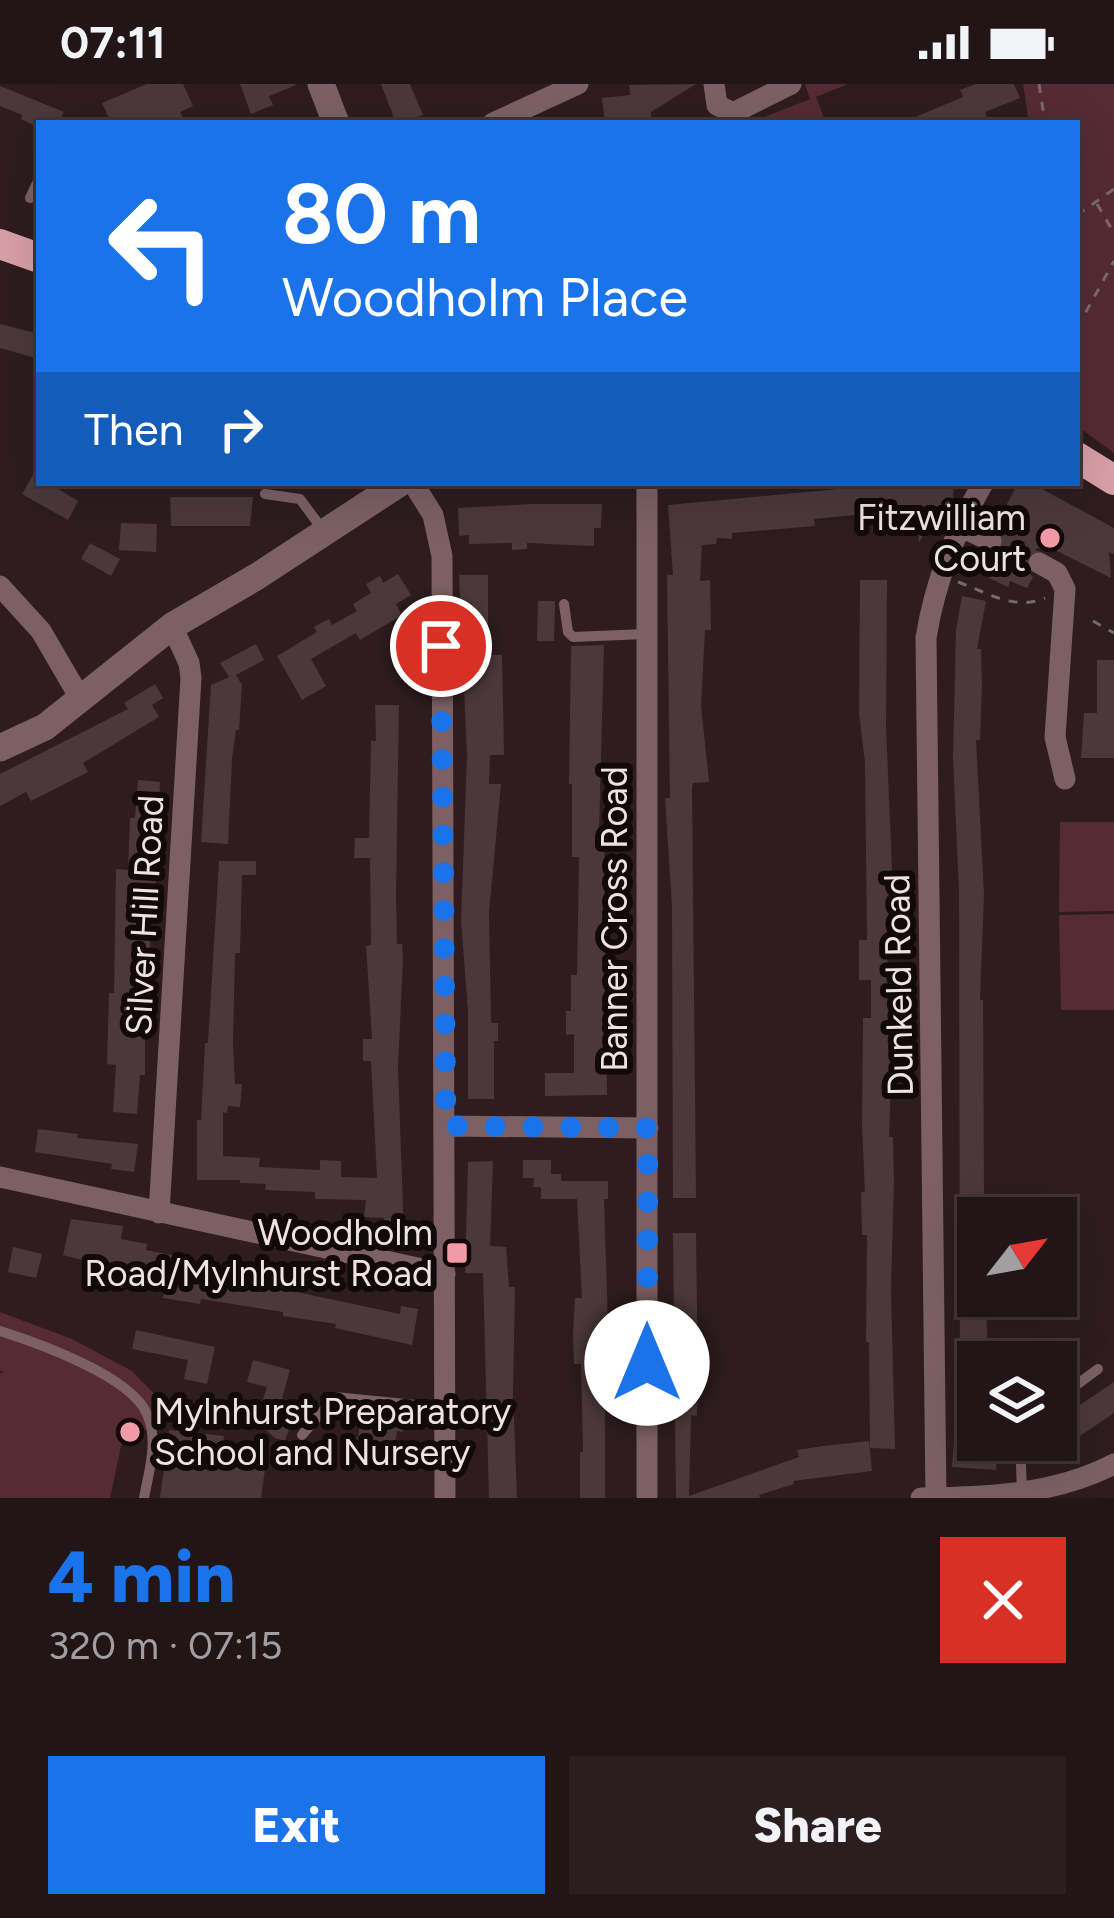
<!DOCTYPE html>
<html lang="en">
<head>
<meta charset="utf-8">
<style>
  :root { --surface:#221517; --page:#2a1e20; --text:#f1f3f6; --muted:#a29fa1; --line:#3f3436; --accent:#1a73e8 }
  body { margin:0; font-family:Figtree,sans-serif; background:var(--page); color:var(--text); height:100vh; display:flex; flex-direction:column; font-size:45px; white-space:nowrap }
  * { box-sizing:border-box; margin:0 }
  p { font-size:39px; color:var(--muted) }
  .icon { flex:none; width:66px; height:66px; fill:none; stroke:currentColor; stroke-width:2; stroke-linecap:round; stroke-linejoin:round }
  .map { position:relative; height:1414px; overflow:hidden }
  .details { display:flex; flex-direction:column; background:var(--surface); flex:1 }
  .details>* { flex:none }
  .hud { position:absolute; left:36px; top:36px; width:1044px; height:366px; border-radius:0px; box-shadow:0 12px 48px #0002,0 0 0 3px var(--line); background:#1a73e8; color:#fff; overflow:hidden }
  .needle { width:78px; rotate:59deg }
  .buttons { position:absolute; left:957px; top:1113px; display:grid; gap:24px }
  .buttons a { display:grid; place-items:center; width:120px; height:120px; border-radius:0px; background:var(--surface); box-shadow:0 12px 48px #0002,0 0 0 3px var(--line); font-size:60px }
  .pin { position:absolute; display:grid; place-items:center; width:102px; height:102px; color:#fff; margin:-51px; border:6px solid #fff; border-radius:50%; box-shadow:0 3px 12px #0007 }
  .me { position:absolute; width:132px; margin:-66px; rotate:0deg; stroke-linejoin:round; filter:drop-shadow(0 0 9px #0008) }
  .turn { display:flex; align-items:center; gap:42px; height:252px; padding:0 48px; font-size:54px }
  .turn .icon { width:156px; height:156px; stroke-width:2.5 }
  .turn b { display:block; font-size:84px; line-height:102px }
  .then { display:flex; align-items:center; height:114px; padding:0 48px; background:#0003; gap:24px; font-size:45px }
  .round { display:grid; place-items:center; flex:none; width:126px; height:126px; border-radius:0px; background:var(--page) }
  .overview { display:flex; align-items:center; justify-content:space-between; height:204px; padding:0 48px }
  h1 { font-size:72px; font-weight:800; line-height:90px; color:var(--accent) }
  .button { display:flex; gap:24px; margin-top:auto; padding:24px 48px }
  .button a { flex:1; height:138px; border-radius:0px; background:var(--accent); color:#fff; font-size:48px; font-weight:800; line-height:138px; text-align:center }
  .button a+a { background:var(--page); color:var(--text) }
  .status { display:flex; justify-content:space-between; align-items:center; height:84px; padding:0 60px; background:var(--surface); direction:ltr }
  .status svg { height:33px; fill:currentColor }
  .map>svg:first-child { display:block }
</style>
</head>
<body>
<div class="status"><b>07:11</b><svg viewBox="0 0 49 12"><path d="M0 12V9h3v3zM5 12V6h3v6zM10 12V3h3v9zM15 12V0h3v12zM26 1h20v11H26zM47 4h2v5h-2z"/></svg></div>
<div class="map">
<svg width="1114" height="1414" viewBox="0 0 1114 1414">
  <rect width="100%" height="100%" fill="#2e1c1f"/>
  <!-- green -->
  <path fill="#562b33" d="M805,0h43l-32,13 10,26h-77l61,-24z
    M1023,0h91v369l-37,-27v-303h-48z
    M1060,738h54v89l-55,1z
    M1114,830v96h-53l-2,-95z
    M0,1228l72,27 60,32 28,29 47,2 5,19 -43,-6 -6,14 -47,1 7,7 -13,61h-110v-124l4,-3h-4z"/>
  <!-- building -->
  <path fill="#4c383b" d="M147,0h36l10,22 -13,6 5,11h-74l-9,-20z
    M240,0h55l1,1 -27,11 4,9 -22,9z
    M381,0h29l13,31 -27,8z
    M696,0l-45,28 1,11h-47l-3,-25 28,-3 -1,-10z
    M976,0h38l6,14 -35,14 2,5 -16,6h-70l62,-26 -3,-7z
    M0,2l64,26 -6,11h-19v5l-18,-9 1,-4 -22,-9z
    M0,240l39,10v25l-39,-11z
    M33,391l6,8h9l30,18 -10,19 -46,-26z
    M902,399l52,1 -2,25 -15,1 -18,33 -1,-27 -52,6 -1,-8 -51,5 1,7 -83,7v6l-15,-1 -1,6 -14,1 -2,36 10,-1 1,50h-6l-4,76 8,76 -16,1 -1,5 4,410h-23l-1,-292 -7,-108h5l-3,-223h6l-5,-70z
    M1018,399h13l83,45v26l-5,-2 2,26 -64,-32 -15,4 -7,7 1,13 7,7 -6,11 -17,-7 -2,6 -23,-11 4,-9 -8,-4 4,-8 14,-1 6,-8 1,-7 -9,-16z
    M170,413h83l-3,29h-79z
    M531,420h71l-1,24h-7v18l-67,-3v6l-15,1v-7l-43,1v-9l-10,1 -1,-28z
    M121,439l36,1 -1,28 -37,-2z
    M90,459l30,16 -9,17 -30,-17z
    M398,490l13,21 -15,9 6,11 -42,25 -4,-7 -45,26 15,27 -24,14 -25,-44 40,-24 -3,-5 15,-8 3,6 25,-14 -4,-7 18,-11 -5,-9 14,-8 3,7z
    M459,491h29v80h14l2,100h-14l-1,29h12l-12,128 2,111h7v18h-4v58h-26v-88l-7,-90 6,-165z
    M860,496h27l-1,148 6,141 -1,61h-4l1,63 4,-1 1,33 -4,112h4l1,43 -3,109 4,160 -25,-1 -1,-106h-3l1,-107h-5l-1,-43h4l-3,-66 1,-108h8v-38h-12v-40h8l-2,-177 -6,-50z
    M962,512l24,5 -9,48h4l1,37 -2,54h-4l8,154 -4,106h3l1,196h3v22h-9v80h8l2,64h-10v24l-18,1 -1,-496 -6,-134 3,-127z
    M538,517h17l-1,40h-17z
    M256,560l8,16 -28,15 6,10 -3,45h-3l-4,29 -4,85 -27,-2 10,-157 18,-8 -9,-14z
    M604,561l-5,187h5l3,263 -62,1v-23h29v-39l-8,1v-24h5v-36h6l1,-56 1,-62h-7v-73h-3l2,-138z
    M1097,576h17v98h-33l3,-45h13z
    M155,600l8,14 -11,7 7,12 -76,46 5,9 -57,29 -5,-9 -26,14v-32l128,-65 -4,-6z
    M375,621h24l-3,191 1,48h5l1,15 -5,108 6,169 -21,-1 1,-17 -20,-1 2,-17 -51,-1v-7l-50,-2 1,-6 -26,-1v-3h-43v-60h4l4,-77h3l11,-182h37v14h-14l-2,78h-5l-2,91 2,40h7l-2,23 -12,-1 -1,7 -4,-1v44l37,2 -1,9 61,3v-10l21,1v16l36,1 -6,-117h-8v-22h9l-6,-93 5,-1 -1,-87h-16l1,-20h14l2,-97h5z
    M138,696l22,2 -5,116h-6l2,80h-6v97h-5l-3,39 -24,-2 3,-47 -9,-1 2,-71h5l2,-124 12,1 2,-52h5z
    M38,1045l40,5 -1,4 61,6 -4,28 -23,-3 1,-5 -77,-12z
    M523,1076h28v14h10v7h47v18h-4l4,128 -6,82h3v89h-25v-46h3l-2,-88h-7l-1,-30 2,-36h7l-5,-99h-36v-12h-8l1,-9h-11z
    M493,1077l-3,85 16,1 3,40h6l-2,107 4,104h-28l-6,-225h-18l3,-111z
    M71,1135l52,7 -2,13 26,5 -1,6 36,7 -2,15 29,4 1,-4 40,8 2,-12 48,7 -3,17 103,22 1,-8 17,3 -6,36 -77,-17 1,-4 -53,-8v-4l-82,-13 -1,5 -37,-6 2,-8 -38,-6 2,-12 -66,-17z
    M673,1149h23l2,145 -1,38 -6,-1 -2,81 110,-39 -2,-7 26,-4 46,-5 3,30 -79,10 1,3 -35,11 1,3h-84z
    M13,1163l29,7 -6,24 -28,-6z
    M136,1246l79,17 -8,37 -23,-5 4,-19 -56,-11z
    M253,1276l37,10 -8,28 16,5 -13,38 -10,-3 -11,-10 5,-9 -11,-4 9,-28 -20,-5z
    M1114,1298v31l-71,48 -13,-21h26v-19z
    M362,1325l43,5 -2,18 -6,-1 -6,34 -41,-6 4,-22 4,1z
    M169,1346l55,6 -1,9 44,9 -6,44h-101z
    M954,1358l44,3 -2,25 -44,-3z"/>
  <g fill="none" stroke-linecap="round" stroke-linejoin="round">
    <!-- minor-tunnel -->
    <path stroke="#4b3a3d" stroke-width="21" stroke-dasharray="21 10" stroke-linecap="butt" d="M991,457l48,22"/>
    <!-- path -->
    <path stroke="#79696c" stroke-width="3" stroke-dasharray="9 9" stroke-linecap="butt" d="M1039,0l6,39
      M1097,120l14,24 3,-2
      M1077,131l37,-26
      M1077,244l37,-67
      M958,498c30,11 57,29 87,16
      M1093,537l21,12"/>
    <!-- service -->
    <path stroke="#7c6064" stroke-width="10" d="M30,114l9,-19
      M265,410l35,5 23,31
      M564,520l4,28 5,5 72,-3
      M0,1247c38,12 131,45 147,83 12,27 2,56 -3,84
      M1056,1316l42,-31
      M302,1351l33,-38 110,11
      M1020,1356l2,51"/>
    <!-- minor -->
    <path stroke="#7c6064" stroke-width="21" d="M714,0l3,21 16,8 58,-29
      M493,39l85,-39
      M413,399l20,32 9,41 3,942
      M647,399v1015
      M959,442l32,15
      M1039,479l18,10 8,16 -10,148 10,42
      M0,502l41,45 39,67
      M446,1042l202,2
      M0,1093l445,97
      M159,1129l32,-535 -2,-15 -17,-37
      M921,1414c66,-1 133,-3 193,-34
      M936,1414l-10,-860c9,-57 29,-105 57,-155"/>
    <!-- tertiary -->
    <path stroke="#7c6064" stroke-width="27" d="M321,0l15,39
      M0,664l45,-21 127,-101 84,-49 144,-94"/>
    <!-- primary -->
    <path stroke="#d89fa8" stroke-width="30" d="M0,160l39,14
      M1077,373l37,23"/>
  </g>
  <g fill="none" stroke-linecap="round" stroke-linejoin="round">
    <!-- route -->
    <path stroke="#1a73e8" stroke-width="21" stroke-dasharray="0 37.8" d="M441,562l5,480 202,2 -1,235"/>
  </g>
  <!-- markers -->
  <g fill="#f39aa9" stroke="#11090a" stroke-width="4.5">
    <circle cx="1050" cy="454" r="12"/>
    <rect x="445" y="1157" width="24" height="24" rx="6"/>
    <circle cx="130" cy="1348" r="12"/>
  </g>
  <g text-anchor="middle" stroke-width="12" stroke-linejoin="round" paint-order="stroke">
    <!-- poi labels -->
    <g font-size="36" fill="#f0e2e4" stroke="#11090a" text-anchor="end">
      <text x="1026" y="446">Fitzwilliam<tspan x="1026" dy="41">Court</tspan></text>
      <text x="433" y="1161">Woodholm<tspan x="433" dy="41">Road/Mylnhurst Road</tspan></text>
      <text x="154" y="1340" text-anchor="start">Mylnhurst Preparatory<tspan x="154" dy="41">School and Nursery</tspan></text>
    </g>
    <!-- street labels -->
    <g font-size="36" fill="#f0e2e4" stroke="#11090a">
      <text transform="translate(144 831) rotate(-87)" y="13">Silver Hill Road</text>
      <text transform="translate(614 835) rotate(-90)" y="13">Banner Cross Road</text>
      <text transform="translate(898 901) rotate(-91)" y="13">Dunkeld Road</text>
    </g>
  </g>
</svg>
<div class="buttons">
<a><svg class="needle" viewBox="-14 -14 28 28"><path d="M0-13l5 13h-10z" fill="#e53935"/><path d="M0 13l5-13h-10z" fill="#a29fa1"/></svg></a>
<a><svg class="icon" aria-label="layers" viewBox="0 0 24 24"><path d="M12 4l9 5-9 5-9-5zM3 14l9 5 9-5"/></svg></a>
</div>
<div class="pin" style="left:441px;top:562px;background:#d93025"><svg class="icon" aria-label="arrive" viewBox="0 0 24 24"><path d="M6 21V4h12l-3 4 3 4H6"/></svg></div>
<svg class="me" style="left:647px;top:1279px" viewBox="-20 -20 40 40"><circle r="19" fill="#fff"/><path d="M0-13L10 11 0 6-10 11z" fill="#1a73e8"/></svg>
<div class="hud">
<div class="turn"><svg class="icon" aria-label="left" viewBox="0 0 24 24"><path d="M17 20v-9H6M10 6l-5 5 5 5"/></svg><div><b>80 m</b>Woodholm Place</div></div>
<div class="then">Then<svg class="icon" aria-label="right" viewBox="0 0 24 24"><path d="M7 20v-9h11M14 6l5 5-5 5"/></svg></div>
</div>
</div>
<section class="details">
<div class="overview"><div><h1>4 min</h1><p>320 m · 07:15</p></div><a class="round" style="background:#d93025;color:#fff"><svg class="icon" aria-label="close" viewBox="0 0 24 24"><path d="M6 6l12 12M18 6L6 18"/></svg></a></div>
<div class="button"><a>Exit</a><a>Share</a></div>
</section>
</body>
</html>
